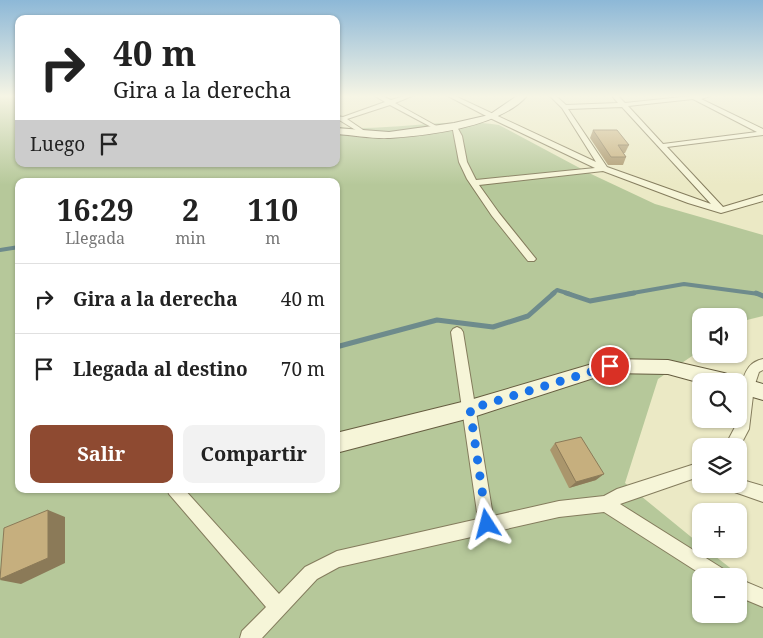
<!DOCTYPE html>
<html lang="es">
<head>
<meta charset="utf-8">
<style>
  :root { --surface:#fff; --page:#f2f2f2; --text:#222; --muted:#767676; --line:#e0e0e0; --accent:#8e4a31 }
  body { margin:0; font-family:"Noto Serif",serif; background:var(--page); color:var(--text); height:100vh; display:flex; flex-direction:column; font-size:19px; white-space:nowrap }
  * { box-sizing:border-box; margin:0 }
  p { font-size:16px; color:var(--muted) }
  .icon { flex:none; width:28px; height:28px; fill:none; stroke:currentColor; stroke-width:2; stroke-linecap:round; stroke-linejoin:round }
  .map { position:relative; flex:1; overflow:hidden }
  .drawer { position:absolute; left:15px; top:178px; width:325px; height:315px; display:flex; flex-direction:column; background:var(--surface); border-radius:10px; box-shadow:0 1px 4px #0004 }
  .drawer>* { flex:none }
  .hud { position:absolute; left:15px; top:15px; width:325px; height:152px; border-radius:10px; box-shadow:0 1px 4px #0004; background:#fff; color:var(--text); overflow:hidden }
  .controls { position:absolute; left:692px; top:308px; display:grid; gap:10px }
  .controls a { display:grid; place-items:center; width:55px; height:55px; border-radius:10px; background:var(--surface); box-shadow:0 1px 4px #0004; font-size:25px }
  .pin { position:absolute; display:grid; place-items:center; width:42px; height:42px; color:#fff; margin:-21px; border:2px solid #fff; border-radius:50%; box-shadow:0 1px 5px #0007 }
  .me { position:absolute; width:55px; margin:-28px; rotate:351deg; stroke-linejoin:round; filter:drop-shadow(0 0 4px #0008) }
  .turn { display:flex; align-items:center; gap:18px; height:105px; padding:0 15px; font-size:22px }
  .turn .icon { width:65px; height:65px; stroke-width:2.5 }
  .turn b { display:block; font-size:35px; line-height:42px }
  .then { display:flex; align-items:center; height:48px; padding:0 15px; background:#0003; gap:10px; font-size:19px }
  .eta { display:flex; justify-content:space-evenly; align-items:center; height:85px; text-align:center }
  .eta b { font-size:30px; font-weight:700; line-height:35px }
  .button { display:flex; gap:10px; margin-top:auto; padding:10px 15px }
  .button a { flex:1; height:58px; border-radius:10px; background:var(--accent); color:#fff; font-size:20px; font-weight:700; line-height:58px; text-align:center }
  .button a+a { background:var(--page); color:var(--text) }
  ul { padding:0; list-style:none }
  li { display:flex; align-items:center; gap:15px; height:70px; padding:0 15px; border-top:1px solid var(--line) }
  li div { flex:1 }
  li b { display:block; font-size:19px }
  li em { font-style:normal }
  .map>svg:first-child { display:block }
</style>
</head>
<body>
<div class="map">
<svg width="763" height="638" viewBox="0 0 763 638">
  <rect width="100%" height="100%" fill="#ebe9c5"/>
  <!-- green -->
  <path fill="#b6c89a" fill-rule="evenodd" d="M0,96h19v68h317v-37c55,5 109,-10 163,-2l90,48 66,31 108,31v81l-16,4 -8,5v-9h-38v34l-43,29 -33,104 76,62v4h5l46,36 11,5v48h-763zM19,181h317v308h-317zM701,576h38v38h-38z"/>
  <g fill="none" stroke-linecap="round" stroke-linejoin="round">
    <!-- stream-far1 -->
    <path stroke="#6e8b8c" stroke-width="4" d="M0,250l19,-3
      M552,294l5,-4 13,4
      M627,294l57,-10 75,10"/>
    <!-- stream -->
    <path stroke="#6e8b8c" stroke-width="5" d="M566,293l24,8 44,-8
      M756,293l7,3
      M336,347l101,-27 56,7 35,-11 26,-23"/>
    <!-- street casing -->
    <g stroke="#847c5d" stroke-width="2">
      <path id="street" d="M375,96h7l9,4 13,-4h8l-17,7 45,25 -5,1 -45,-24 -43,14 22,15v2l-2,1 -31,-19 1,-2 6,1 42,-15z
        M448,96h7l141,66 -34,-54 -12,-12h6l10,9 52,-2 -6,-7h6l7,7 66,-7h19l-9,3 62,30v6l-96,12 56,60 40,-12v6l-42,12 -33,-10 -85,-32 -124,14 20,28 37,46 -2,2h-6l-36,-45 -25,-37 -8,-17 -7,-37h4l6,11 5,26 9,18 119,-12 -105,-50zM693,99l64,33 -94,12 -35,-38zM622,107l89,97 -104,-37 -39,-58z
        M457,327l4,2 2,3 30,184 66,-15 45,-5 13,-7 84,-27v14l-81,28 105,66 2,6h-23l-100,-64 -45,5 -220,50 -22,12 -55,59h-22l2,-7 24,-24 -97,-113 -2,-5h17l95,105 26,-27 32,-16 141,-32 -27,-187 2,-3z
        M763,359v11l-4,2 -5,15 -5,42 -10,19v-2h-14l10,-19 2,-8h2c0,-16 0,-39 10,-52 3,-4 9,-7 14,-8z
        M739,479l24,7v16l-37,-13 -2,-5h15z
        M739,579l24,10v18l-24,-10z"/>
    </g>
    <!-- secondary casing -->
    <g stroke="#665d40" stroke-width="2">
      <path id="secondary" d="M517,96h10c-28,31 -96,39 -137,42 -17,1 -36,-3 -54,-4v-6l53,4 65,-9 35,-8z
        M609,359l59,1 56,13 6,2 2,4 7,-2 24,7v16l-24,-7v-12h-38v2l-33,-9 -59,-1 -139,45 -134,35v-20l134,-33z"/>
    </g>
    <!-- street -->
    <use href="#street" fill="#f6f5d8" fill-rule="evenodd"/>
    <!-- secondary -->
    <use href="#secondary" fill="#f6f5d8" fill-rule="evenodd"/>
  </g>
  <!-- wall -->
  <path fill="#aa966c" d="M593,130l36,15 -4,8h-2l3,4 -3,8h-15l-18,-27z
    M555,443l41,37 -27,8 -19,-38z"/>
  <!-- shaded-wall -->
  <path fill="#8b7a58" d="M604,474l-8,6 -27,8 7,-6z
    M48,510l17,7v46l-44,21 -21,-4z"/>
  <!-- building -->
  <path fill="#c6af7e" stroke="#8b7a58" d="M593,130h24l12,15h-11l8,12h-15z
    M581,437l23,37 -28,8 -21,-39z
    M48,510v48l-48,21 4,-51z"/>
  <!-- sky -->
  <linearGradient id="sky" x2="0" y2="1"><stop stop-color="#8db8d7"/><stop offset="0.52" stop-color="#f6f5e5"/><stop offset="1" stop-color="#f6f5e5" stop-opacity="0"/></linearGradient>
  <rect width="763" height="185" fill="url(#sky)"/>
  <g fill="none" stroke-linecap="round" stroke-linejoin="round">
    <!-- route -->
    <path stroke="#1a73e8" stroke-width="9" stroke-dasharray="0 16.2" d="M487,524l-17,-115 140,-43"/>
  </g>
</svg>
<div class="controls">
<a><svg class="icon" aria-label="sound" viewBox="0 0 24 24"><path d="M4 9h4l5-4v14l-5-4H4zM17 9q2 3 0 6"/></svg></a>
<a><svg class="icon" aria-label="search" viewBox="0 0 24 24"><circle cx="10" cy="10" r="6"/><path d="M15 15l6 6"/></svg></a>
<a><svg class="icon" aria-label="layers" viewBox="0 0 24 24"><path d="M12 4l9 5-9 5-9-5zM3 14l9 5 9-5"/></svg></a>
<a>+</a>
<a>−</a>
</div>
<div class="pin" style="left:610px;top:366px;background:#d93025"><svg class="icon" aria-label="arrive" viewBox="0 0 24 24"><path d="M6 21V4h12l-3 4 3 4H6"/></svg></div>
<svg class="me" style="left:487px;top:524px" viewBox="-20 -20 40 40"><path d="M0-17L14 15 0 8-14 15z" fill="#1a73e8" stroke="#fff" stroke-width="4"/></svg>
<div class="hud">
<div class="turn"><svg class="icon" aria-label="right" viewBox="0 0 24 24"><path d="M7 20v-9h11M14 6l5 5-5 5"/></svg><div><b>40 m</b>Gira a la derecha</div></div>
<div class="then">Luego<svg class="icon" aria-label="arrive" viewBox="0 0 24 24"><path d="M6 21V4h12l-3 4 3 4H6"/></svg></div>
</div>
<section class="drawer">
<div class="eta">
<div><b>16:29</b><p>Llegada</p></div>
<div><b>2</b><p>min</p></div>
<div><b>110</b><p>m</p></div>
</div>
<ul>
<li><svg class="icon" aria-label="right" viewBox="0 0 24 24"><path d="M7 20v-9h11M14 6l5 5-5 5"/></svg><div><b>Gira a la derecha</b></div><em>40 m</em></li>
<li><svg class="icon" aria-label="arrive" viewBox="0 0 24 24"><path d="M6 21V4h12l-3 4 3 4H6"/></svg><div><b>Llegada al destino</b></div><em>70 m</em></li>
</ul>
<div class="button"><a>Salir</a><a>Compartir</a></div>
</section>
</div>
</body>
</html>
